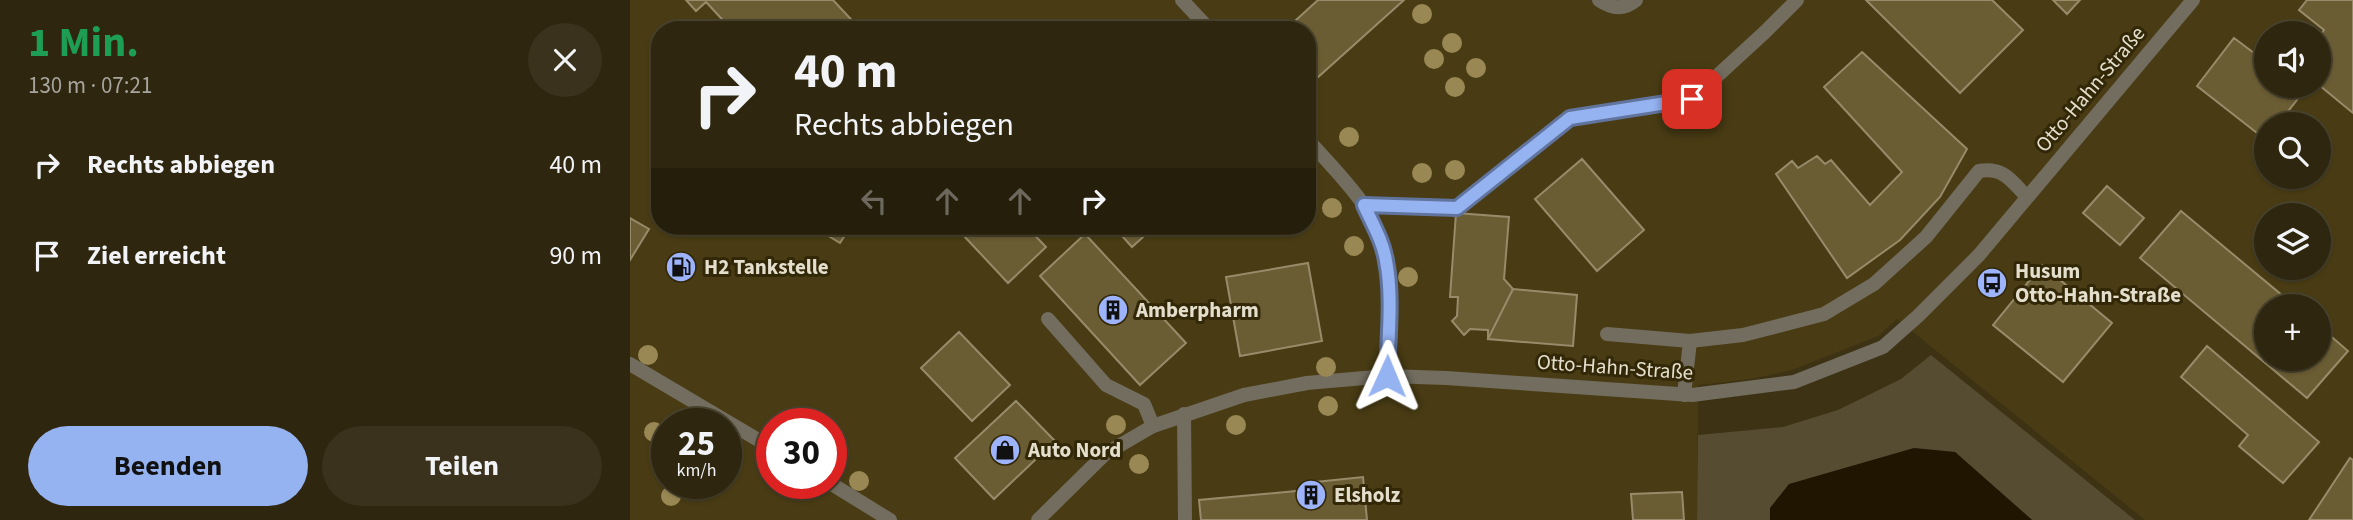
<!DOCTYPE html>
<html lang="de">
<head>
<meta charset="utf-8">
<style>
  :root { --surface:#2e260e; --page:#3a321c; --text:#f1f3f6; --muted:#a7a59e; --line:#49432e; --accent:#95b2f1 }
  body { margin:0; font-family:"Source Sans 3",sans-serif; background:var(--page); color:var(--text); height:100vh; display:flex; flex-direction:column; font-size:26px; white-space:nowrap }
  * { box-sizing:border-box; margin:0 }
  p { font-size:23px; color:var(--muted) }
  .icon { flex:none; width:38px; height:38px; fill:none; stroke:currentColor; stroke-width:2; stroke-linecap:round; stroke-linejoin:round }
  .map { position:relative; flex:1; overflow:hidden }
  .side { display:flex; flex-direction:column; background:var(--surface); width:630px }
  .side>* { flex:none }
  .guide { position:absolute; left:21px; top:21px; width:665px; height:214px; border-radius:28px; box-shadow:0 2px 5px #0004,0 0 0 2px var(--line); background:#2e260e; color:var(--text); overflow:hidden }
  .controls { position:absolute; left:1624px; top:21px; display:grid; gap:14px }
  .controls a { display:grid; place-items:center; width:77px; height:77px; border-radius:50%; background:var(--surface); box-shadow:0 2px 5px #0004,0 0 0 2px var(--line); font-size:35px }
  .speed { position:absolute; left:21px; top:408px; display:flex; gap:14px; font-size:35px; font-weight:700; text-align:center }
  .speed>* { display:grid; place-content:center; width:91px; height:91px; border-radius:50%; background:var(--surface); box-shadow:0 2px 5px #0004,0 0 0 2px var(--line); line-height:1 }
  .speed small { font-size:18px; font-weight:400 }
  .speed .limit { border:10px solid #d22; background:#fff; color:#111 }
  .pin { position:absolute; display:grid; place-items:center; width:60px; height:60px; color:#fff; margin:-30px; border-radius:14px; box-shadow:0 4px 10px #0006 }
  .me { position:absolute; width:77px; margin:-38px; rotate:1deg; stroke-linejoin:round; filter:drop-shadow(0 0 5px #0008) }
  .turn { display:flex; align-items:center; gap:24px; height:147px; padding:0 28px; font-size:32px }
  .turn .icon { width:91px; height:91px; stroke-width:2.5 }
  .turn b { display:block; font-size:49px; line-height:60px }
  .lanes { display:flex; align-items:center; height:66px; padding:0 28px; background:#0003; justify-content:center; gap:35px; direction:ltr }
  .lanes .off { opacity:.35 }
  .round { display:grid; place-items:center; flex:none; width:74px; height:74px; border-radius:37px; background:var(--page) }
  .headline { display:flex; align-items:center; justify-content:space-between; height:119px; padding:0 28px }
  h1 { font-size:42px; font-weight:700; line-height:52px; color:#1e9e55 }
  .action { display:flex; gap:14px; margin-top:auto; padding:14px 28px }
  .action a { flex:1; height:80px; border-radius:42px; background:var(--accent); color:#111; font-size:28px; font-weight:700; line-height:80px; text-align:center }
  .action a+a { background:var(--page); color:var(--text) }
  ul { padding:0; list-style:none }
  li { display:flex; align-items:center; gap:21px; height:91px; padding:0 28px }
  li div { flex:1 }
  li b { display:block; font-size:26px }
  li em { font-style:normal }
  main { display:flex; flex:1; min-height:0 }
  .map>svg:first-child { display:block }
</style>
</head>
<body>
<main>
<section class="side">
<div class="headline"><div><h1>1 Min.</h1><p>130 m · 07:21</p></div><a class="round"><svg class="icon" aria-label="close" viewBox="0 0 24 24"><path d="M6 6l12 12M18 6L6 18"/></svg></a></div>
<ul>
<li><svg class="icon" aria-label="right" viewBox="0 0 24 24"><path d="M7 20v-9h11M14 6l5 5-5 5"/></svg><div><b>Rechts abbiegen</b></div><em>40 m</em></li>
<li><svg class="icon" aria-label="arrive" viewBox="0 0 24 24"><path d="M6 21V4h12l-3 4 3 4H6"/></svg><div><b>Ziel erreicht</b></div><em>90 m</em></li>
</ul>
<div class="action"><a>Beenden</a><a>Teilen</a></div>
</section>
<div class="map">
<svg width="1723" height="520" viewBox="0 0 1723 520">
  <rect width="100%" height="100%" fill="#3d3213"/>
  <!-- built -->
  <path fill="#493c14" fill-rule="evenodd" d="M0,0h1723v520h-208l-248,-201 -19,17 -86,34 -41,9 -53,6 -1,135h-1067zM30,30h647v196h-647zM1636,33h53v53h-53zM1636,124h53v53h-53zM1636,215h53v53h-53zM1636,306h53v53h-53zM37,424h59v59h-59zM142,424h59v59h-59z"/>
  <!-- green -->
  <path fill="#554c32" d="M1301,355l204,165h-103l-77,-68 -185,56v12h-73l1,-85 85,-8 55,-17 63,-31z"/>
  <!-- water -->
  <path fill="#1f1500" d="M1284,448l41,4 77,68h-262v-12l19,-24z"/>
  <!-- building -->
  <path fill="#6a5c33" stroke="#978b6a" stroke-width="2" d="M56,0h147l28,30h-129l-26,-28 -10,9z
    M688,0h86l-87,78 -10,-10v-38h-22z
    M1236,0h126l31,30 -63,63z
    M1423,0h27l-13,14z
    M1677,0h46v113l-34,-28v-48l5,-7 -25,-20z
    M1604,38l32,24v24h31l7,5 -26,33h-12v16l-69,-54z
    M1232,52l105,97 -27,48 -40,43 -53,38 -71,-104 16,-13 6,7 19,-12 8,8 6,-4 39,45 32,-33 -78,-85z
    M952,159l62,71 -47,41 -62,-72z
    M1477,186l37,32 -24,27 -37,-32z
    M1551,211l114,95h-29v53h53v-33l29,25 -41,47 -167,-140z
    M826,213l53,4 -5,62 9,10 -25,50v-9l-18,-1 -6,6 -12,-14 5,-5 1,-19h-8z
    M0,218l19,11 -19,31z
    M182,226h39l-11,17z
    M343,226h53l20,21 -38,36 -45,-48z
    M483,226h38l2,2 -21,19z
    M455,234l101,109 -46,42 -100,-109z
    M678,263l14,78 -82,15 -14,-79z
    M1412,265l70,58 -49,59 -70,-57z
    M883,289l64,6 -4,51 -85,-7z
    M329,332l51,53 -38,36 -51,-53z
    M1577,346l112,96 -36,41 -44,-37 9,-11 -67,-58z
    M386,401l39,40 -61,58 -39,-41z
    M1720,458l3,2v60h-44z
    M733,477l4,43h-166l-2,-20 118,-11 -1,-7z
    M1052,492l2,28h-51l-2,-26z"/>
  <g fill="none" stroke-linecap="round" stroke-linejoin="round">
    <!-- lane -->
    <path stroke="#726d5f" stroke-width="14" d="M969,0c13,9 25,10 37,0
      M734,205l93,3 113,-90 122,-19 73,-67 32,-32
      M418,319l58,66 38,19 9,22
      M977,334l83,7
      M1054,395l6,-54 53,-6 81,-21 50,-30 52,-47 53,-66c24,-4 32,9 47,25"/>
    <!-- street -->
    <path stroke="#726d5f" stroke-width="14" d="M552,0l28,30
      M677,139c19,21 40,42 56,65 34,51 25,115 24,172
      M0,364l142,84
      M554,414l1,106
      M200,483l60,37
      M408,520l67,-66 48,-28 91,-31 63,-12 80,-7 59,2 246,17 102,-13 89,-35 35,-31 61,-61 214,-255"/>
  </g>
  <!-- trees -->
  <g fill="#9a8854">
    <circle cx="792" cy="14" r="10"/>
    <circle cx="822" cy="43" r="10"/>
    <circle cx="804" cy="59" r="10"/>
    <circle cx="846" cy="68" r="10"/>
    <circle cx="825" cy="87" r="10"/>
    <circle cx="719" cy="137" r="10"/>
    <circle cx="825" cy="170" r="10"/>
    <circle cx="792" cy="173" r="10"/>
    <circle cx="702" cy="208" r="10"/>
    <circle cx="724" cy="246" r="10"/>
    <circle cx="778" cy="277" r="10"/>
    <circle cx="18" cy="355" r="10"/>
    <circle cx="696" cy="367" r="10"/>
    <circle cx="698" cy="406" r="10"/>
    <circle cx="486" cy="425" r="10"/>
    <circle cx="606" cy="425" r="10"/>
    <circle cx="24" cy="432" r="10"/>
    <circle cx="509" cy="464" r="10"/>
    <circle cx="229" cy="481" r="10"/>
    <circle cx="41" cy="496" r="10"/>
  </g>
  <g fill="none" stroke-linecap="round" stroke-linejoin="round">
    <!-- route casing -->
    <g stroke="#61749d" stroke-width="18">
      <path id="route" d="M757,376c1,-36 6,-80 -1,-115 -3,-20 -14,-38 -22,-56l93,3 113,-90 122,-19"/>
    </g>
    <!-- route -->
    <use href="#route" stroke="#95b2f1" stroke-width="12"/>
  </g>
  <!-- icons -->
  <defs>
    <g id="fuel-disc" transform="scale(1.575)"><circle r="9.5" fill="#9db4fd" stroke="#322808"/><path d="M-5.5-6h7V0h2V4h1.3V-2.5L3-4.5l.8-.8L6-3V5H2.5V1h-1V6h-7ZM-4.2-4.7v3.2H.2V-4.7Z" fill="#111"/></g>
    <g id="bus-disc" transform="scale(1.575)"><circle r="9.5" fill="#9db4fd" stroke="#322808"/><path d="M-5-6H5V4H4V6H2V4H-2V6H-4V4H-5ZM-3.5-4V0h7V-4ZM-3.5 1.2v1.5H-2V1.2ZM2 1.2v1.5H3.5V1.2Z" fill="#111"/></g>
    <g id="building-disc" transform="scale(1.575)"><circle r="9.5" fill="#9db4fd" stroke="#322808"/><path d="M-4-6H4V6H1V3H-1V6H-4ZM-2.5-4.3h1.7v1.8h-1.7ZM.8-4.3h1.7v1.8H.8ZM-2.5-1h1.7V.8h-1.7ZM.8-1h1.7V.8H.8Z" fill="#111"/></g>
    <g id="shop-disc" transform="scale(1.575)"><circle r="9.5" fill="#9db4fd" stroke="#322808"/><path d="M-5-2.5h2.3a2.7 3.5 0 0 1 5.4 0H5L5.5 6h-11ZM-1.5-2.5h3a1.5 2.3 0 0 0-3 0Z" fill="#111"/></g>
  </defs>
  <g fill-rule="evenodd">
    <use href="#fuel-disc" x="51" y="267"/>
    <use href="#bus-disc" x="1362" y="283"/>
    <use href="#building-disc" x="483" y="310"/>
    <use href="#shop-disc" x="375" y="450"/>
    <use href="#building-disc" x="681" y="495"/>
  </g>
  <g text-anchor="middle" stroke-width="6" stroke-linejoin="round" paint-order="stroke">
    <!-- street labels -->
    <g font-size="21" fill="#e4decc" stroke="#322808">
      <text transform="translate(1460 89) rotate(-50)" y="7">Otto-Hahn-Straße</text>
      <text transform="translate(985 367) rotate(4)" y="7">Otto-Hahn-Straße</text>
    </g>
    <!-- poi labels -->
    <g font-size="21" font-weight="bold" fill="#e4decc" stroke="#322808" text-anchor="start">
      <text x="74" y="274">H2 Tankstelle</text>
      <text x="1385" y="278">Husum<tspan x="1385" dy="24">Otto-Hahn-Straße</tspan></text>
      <text x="506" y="317">Amberpharm</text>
      <text x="398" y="457">Auto Nord</text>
      <text x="704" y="502">Elsholz</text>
    </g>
  </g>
</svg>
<div class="controls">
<a><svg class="icon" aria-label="sound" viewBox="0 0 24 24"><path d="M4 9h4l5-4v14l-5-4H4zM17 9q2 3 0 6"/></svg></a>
<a><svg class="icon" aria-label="search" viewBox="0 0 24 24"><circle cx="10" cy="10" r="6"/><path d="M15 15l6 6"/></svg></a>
<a><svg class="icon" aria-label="layers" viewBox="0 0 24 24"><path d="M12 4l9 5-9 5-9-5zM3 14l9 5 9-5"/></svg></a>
<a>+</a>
</div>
<div class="speed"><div>25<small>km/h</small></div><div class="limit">30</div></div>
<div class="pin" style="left:1062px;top:99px;background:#d93025"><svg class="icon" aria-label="arrive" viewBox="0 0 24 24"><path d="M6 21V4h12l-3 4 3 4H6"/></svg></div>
<svg class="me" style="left:757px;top:376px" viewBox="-20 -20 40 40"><path d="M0-17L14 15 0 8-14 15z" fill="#95b2f1" stroke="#fff" stroke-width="4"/></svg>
<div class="guide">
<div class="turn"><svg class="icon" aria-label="right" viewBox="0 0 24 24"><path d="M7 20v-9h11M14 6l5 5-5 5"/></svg><div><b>40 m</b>Rechts abbiegen</div></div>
<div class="lanes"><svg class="icon off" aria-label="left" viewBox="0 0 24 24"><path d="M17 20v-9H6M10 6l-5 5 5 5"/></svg><svg class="icon off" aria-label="ahead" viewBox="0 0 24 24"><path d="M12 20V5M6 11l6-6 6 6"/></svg><svg class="icon off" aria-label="ahead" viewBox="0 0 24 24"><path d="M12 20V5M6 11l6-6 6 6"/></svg><svg class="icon" aria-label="right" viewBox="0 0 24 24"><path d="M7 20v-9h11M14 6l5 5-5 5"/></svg></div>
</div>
</div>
</main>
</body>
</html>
